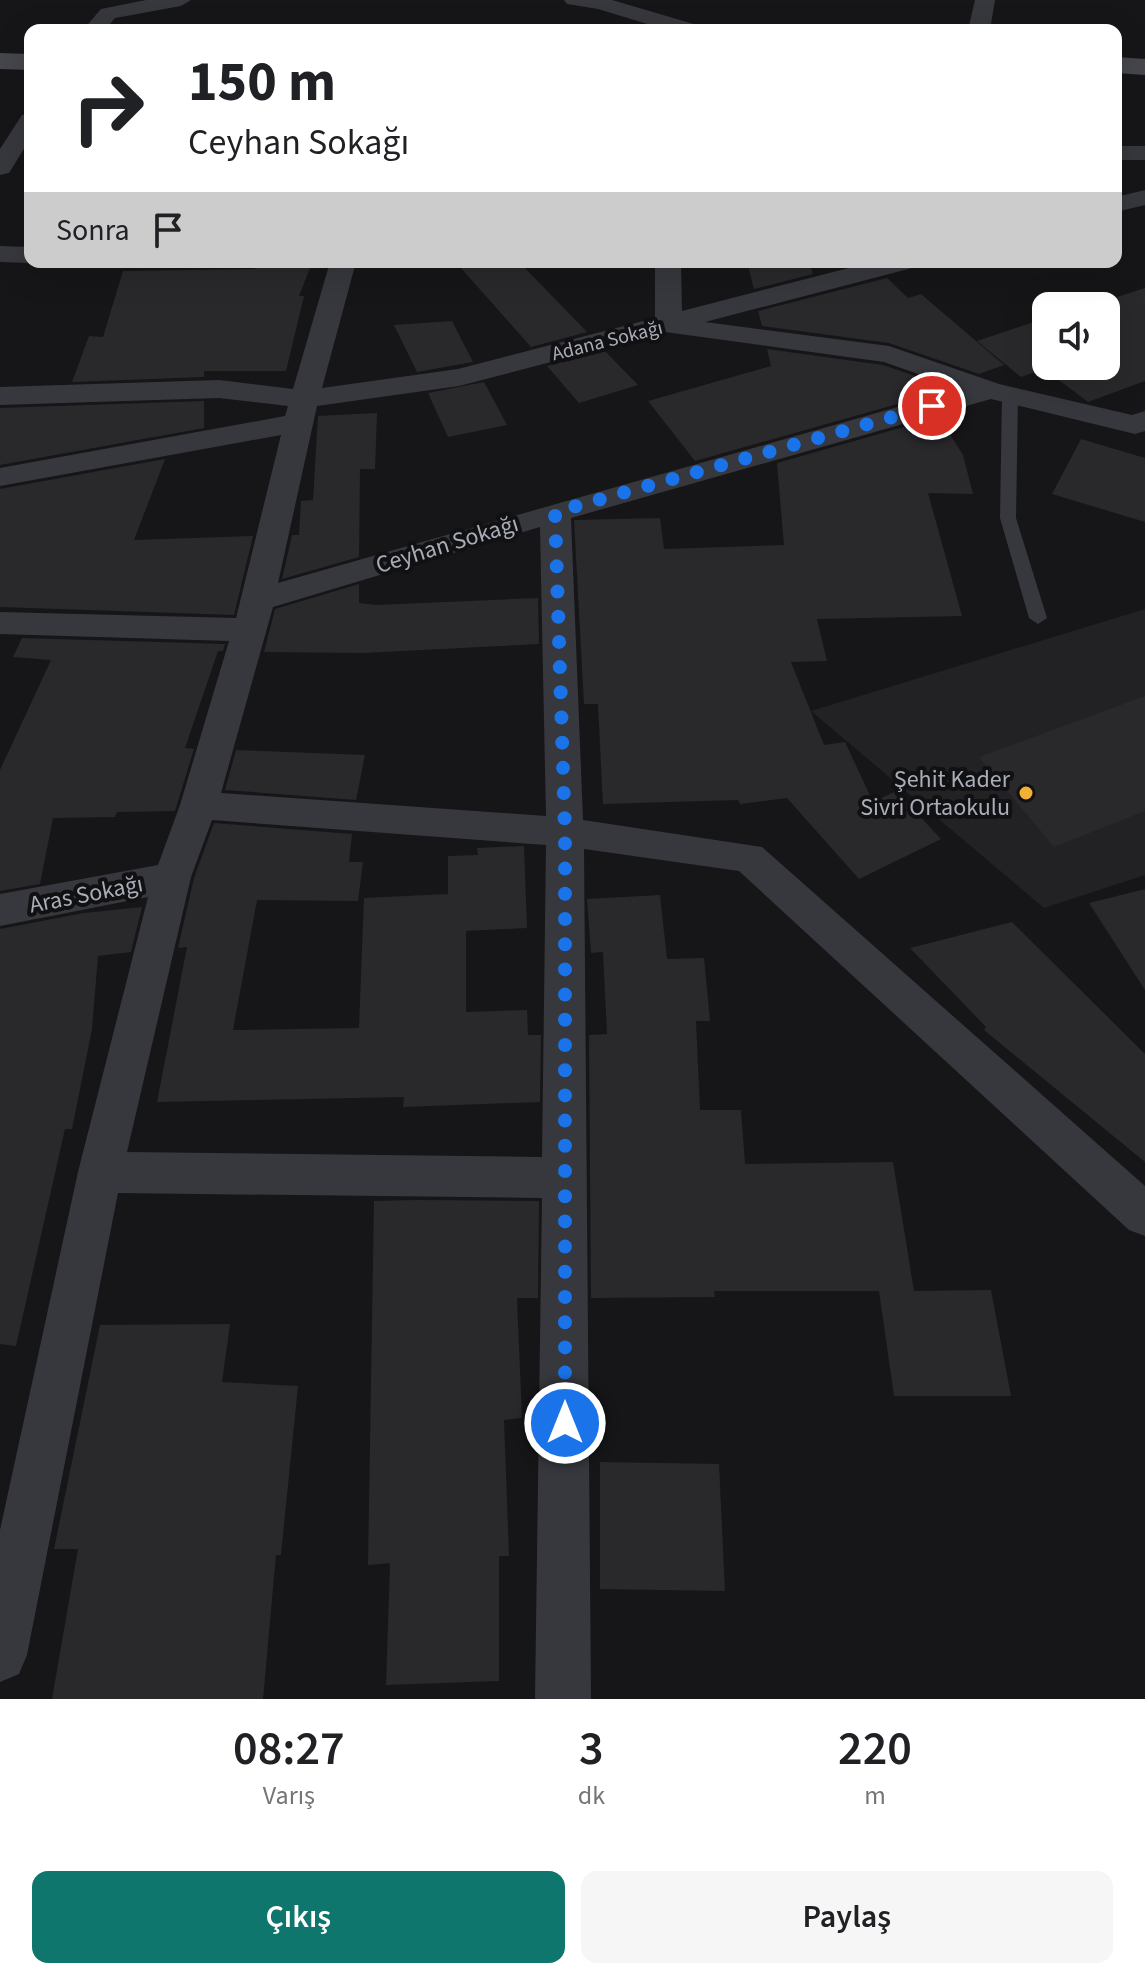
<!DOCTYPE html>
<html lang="tr">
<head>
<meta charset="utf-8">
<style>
  :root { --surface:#fff; --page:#f6f6f6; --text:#202124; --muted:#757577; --accent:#0f766e }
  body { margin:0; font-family:"Source Sans 3",sans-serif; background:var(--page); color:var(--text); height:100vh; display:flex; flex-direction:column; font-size:30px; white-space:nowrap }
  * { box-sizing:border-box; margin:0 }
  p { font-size:26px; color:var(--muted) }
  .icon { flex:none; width:44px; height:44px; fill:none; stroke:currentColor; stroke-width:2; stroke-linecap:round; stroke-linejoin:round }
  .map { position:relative; height:1699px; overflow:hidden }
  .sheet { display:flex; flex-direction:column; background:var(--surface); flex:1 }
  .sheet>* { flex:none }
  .guide { position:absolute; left:24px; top:24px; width:1098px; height:244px; border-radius:16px; box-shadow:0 8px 32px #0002; background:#fff; color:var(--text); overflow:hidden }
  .tools { position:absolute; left:1032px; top:292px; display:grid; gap:16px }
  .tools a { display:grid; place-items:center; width:88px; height:88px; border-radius:16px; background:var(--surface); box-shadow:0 8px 32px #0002; font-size:40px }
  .pin { position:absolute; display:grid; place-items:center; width:68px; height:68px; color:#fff; margin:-34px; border:4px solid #fff; border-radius:50%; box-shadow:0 2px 8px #0007 }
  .me { position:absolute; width:88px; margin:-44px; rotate:0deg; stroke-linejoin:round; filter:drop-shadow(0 0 6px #0008) }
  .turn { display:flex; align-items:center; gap:28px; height:168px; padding:0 32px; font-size:36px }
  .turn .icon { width:104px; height:104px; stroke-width:2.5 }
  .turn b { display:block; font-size:56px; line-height:68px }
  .then { display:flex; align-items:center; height:76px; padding:0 32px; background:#0003; gap:16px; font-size:30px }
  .eta { display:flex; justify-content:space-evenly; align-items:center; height:136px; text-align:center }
  .eta b { font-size:48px; font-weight:600; line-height:56px }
  .action { display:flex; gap:16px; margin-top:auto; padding:16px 32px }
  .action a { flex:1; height:92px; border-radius:16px; background:var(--accent); color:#fff; font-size:32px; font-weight:600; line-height:92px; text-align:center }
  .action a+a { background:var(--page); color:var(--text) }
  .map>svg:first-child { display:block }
</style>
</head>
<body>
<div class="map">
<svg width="1145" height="1699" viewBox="0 0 1145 1699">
  <rect width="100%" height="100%" fill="#161618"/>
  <!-- built -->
  <path fill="#222225" d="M1145,609v266l-101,33 -233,-197z"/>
  <!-- building -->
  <path fill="#29292c" d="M747,262h62l4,12 -59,15z
    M257,265l53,3 -11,28h5l-18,75h-82v6l-132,5 17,-46 14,1 20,-66 132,-2z
    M523,266l64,66 -56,15 -71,-80z
    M887,278l21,20 13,-4 83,71 -25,9 -90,-31 -127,-17 -4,-15z
    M1145,288v93l-57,21 -44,-33 -23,8 -44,-36 69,-23v48h60v-60h-17z
    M452,321l21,41 -56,10 -23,-47z
    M767,349l116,16 61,21 -19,7 1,3 -231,65 -47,-60 123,-35z
    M605,351l33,34 -59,18 -32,-37z
    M484,382l23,43 -59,12 -20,-44z
    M204,401v27l-204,37v-57z
    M377,413l-2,56h-15l-1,88 -77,22 10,-44h7l2,-34 12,-1 5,-84z
    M939,417l24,38 10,39 -45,-1 34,123 -145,3 10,42 -36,1 33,83 21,-3 28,60 23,-11 45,48 -82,40 -72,-81 -47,6 -2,-4 -135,4 -5,-100h-14l-10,-184 86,-2 4,31 120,-4 -7,-82z
    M1081,439l64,19v64l-93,-28z
    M165,459l-31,81 119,-4 -19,79 -234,-8v-118z
    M359,584v19l17,2 162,-7 1,46 -175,9 -100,-1 11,-43z
    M22,638l203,6 -2,7h-5l-33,97 9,1 -19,62 -58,1 -2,5 -62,1 -13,66 -40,7v-121l51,-110 -38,-3z
    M1145,696v115l-91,36 -75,-90z
    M236,750l129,5 -9,45 -131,-10z
    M214,823l138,11 -3,28h14l-5,39 -101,-1 -24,130 126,-2 5,-130 84,-4v-38l30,-1 -1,-7 47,-2 3,82 -61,3v81l61,-2 1,25h13l-1,67 -137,5 1,-10 -247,5 30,-155 -9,1 16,-70z
    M1145,889v101l-56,-87z
    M660,895l7,64 37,-1 6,63h-14l4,89h41l4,54 148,-2 21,129 77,-1 20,106h-117l-15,-105h-165l1,6 -124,1 -2,-263 18,-1 -4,-82 -12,1 -4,-54z
    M142,907l-11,45 -33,4 -6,73 -20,100h-7l-49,217 -16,-2v-415l84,-16z
    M1012,922l133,132v108l-161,-132 2,-3 -76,-79z
    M417,1200l122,1 -1,97h-21l5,120 -18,2 5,136h-10v125l-113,4 4,-122 -22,2 6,-364z
    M230,1324l-8,58 76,4 -17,169h-5l-13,144h-211l26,-150h-24l46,-224z
    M600,1462l119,2 6,127 -125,-2z"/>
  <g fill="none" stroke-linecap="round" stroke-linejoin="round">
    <!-- service -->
    <path fill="#37383d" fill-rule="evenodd" d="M1010,390l8,5 -2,123 31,100 -9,6 -9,-6 -29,-100 2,-123z"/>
    <!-- minor -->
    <path fill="#37383d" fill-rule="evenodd" d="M146,0h45l-10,6 -66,12 -10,12h-22l18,-21z
      M564,0h48l85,25 3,5h-33l-69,-21 -31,-5z
      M975,0h20l-5,30h-22z
      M30,113v26l-21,34 -9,2v-26l22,-34z
      M1116,146h29v14h-29z
      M1145,190v15l-29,7v-15z
      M0,246l30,1v15h3l-3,1 -30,-1z
      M330,262h26l-34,126 136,-19 197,-51v-56h26l1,49 190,-49h44l-4,6 -207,54 184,24 110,38 133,31 13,-4v20l-10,3 -144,-35 -420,119 12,302 179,27 383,339v50l-16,-6 -390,-359 -155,-22 7,850h-56l7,-501 -424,-5 -91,462 -8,19 -19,8v-152l78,-358 70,-275 -148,29v-32l158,-29 22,-60 49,-164 -229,-7v-22l236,6 45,-183 -281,51v-18l285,-52 3,-10 -69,-8 -219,7v-18l219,-7 74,9zM665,332l219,30 77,27 -683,194 39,-177 142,-20zM540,527l6,289 -325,-23 52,-186zM212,820l334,25 -4,312 -415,-5 64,-275z"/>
    <!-- secondary -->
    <path fill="#45474d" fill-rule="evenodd" d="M0,53l30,1v16l-30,-1z
      M1116,57l29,2v16l-29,-2z"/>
  </g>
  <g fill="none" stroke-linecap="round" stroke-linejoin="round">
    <!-- route -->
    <path stroke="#1a73e8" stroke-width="14" stroke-dasharray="0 25.2" d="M565,1423v-591l-10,-320 377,-106"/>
  </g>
  <!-- markers -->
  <circle fill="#f2b134" stroke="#111113" stroke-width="3" cx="1026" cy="793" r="8"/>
  <g text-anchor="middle" stroke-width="8" stroke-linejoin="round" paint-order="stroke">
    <!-- far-street labels -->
    <g font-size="20" fill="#a8adb8" stroke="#111113">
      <text transform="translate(607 340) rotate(-14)" y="7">Adana Sokağı</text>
    </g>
    <!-- street labels -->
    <g font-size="24" fill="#a8adb8" stroke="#111113">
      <text transform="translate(447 544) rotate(-17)" y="8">Ceyhan Sokağı</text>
      <text transform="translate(86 894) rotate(-11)" y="8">Aras Sokağı</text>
    </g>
    <!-- poi labels -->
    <g font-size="24" fill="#a8adb8" stroke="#111113" text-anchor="end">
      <text x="1010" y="787">Şehit Kader<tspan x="1010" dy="28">Sivri Ortaokulu</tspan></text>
    </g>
  </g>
</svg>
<div class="tools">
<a><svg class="icon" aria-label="sound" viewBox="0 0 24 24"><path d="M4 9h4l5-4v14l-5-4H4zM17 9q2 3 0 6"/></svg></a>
</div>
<div class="pin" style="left:932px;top:406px;background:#d93025"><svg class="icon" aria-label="arrive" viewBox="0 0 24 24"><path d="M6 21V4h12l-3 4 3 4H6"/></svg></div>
<svg class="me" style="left:565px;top:1423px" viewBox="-20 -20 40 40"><circle r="17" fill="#1a73e8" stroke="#fff" stroke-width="3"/><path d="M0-11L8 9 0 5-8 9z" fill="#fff"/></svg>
<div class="guide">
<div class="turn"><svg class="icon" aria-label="right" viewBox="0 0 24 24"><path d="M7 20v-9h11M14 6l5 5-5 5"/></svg><div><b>150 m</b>Ceyhan Sokağı</div></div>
<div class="then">Sonra<svg class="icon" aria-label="arrive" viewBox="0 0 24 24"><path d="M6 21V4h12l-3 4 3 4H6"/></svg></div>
</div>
</div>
<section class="sheet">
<div class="eta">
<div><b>08:27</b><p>Varış</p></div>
<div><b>3</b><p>dk</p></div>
<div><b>220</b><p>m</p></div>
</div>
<div class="action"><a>Çıkış</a><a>Paylaş</a></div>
</section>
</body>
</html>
